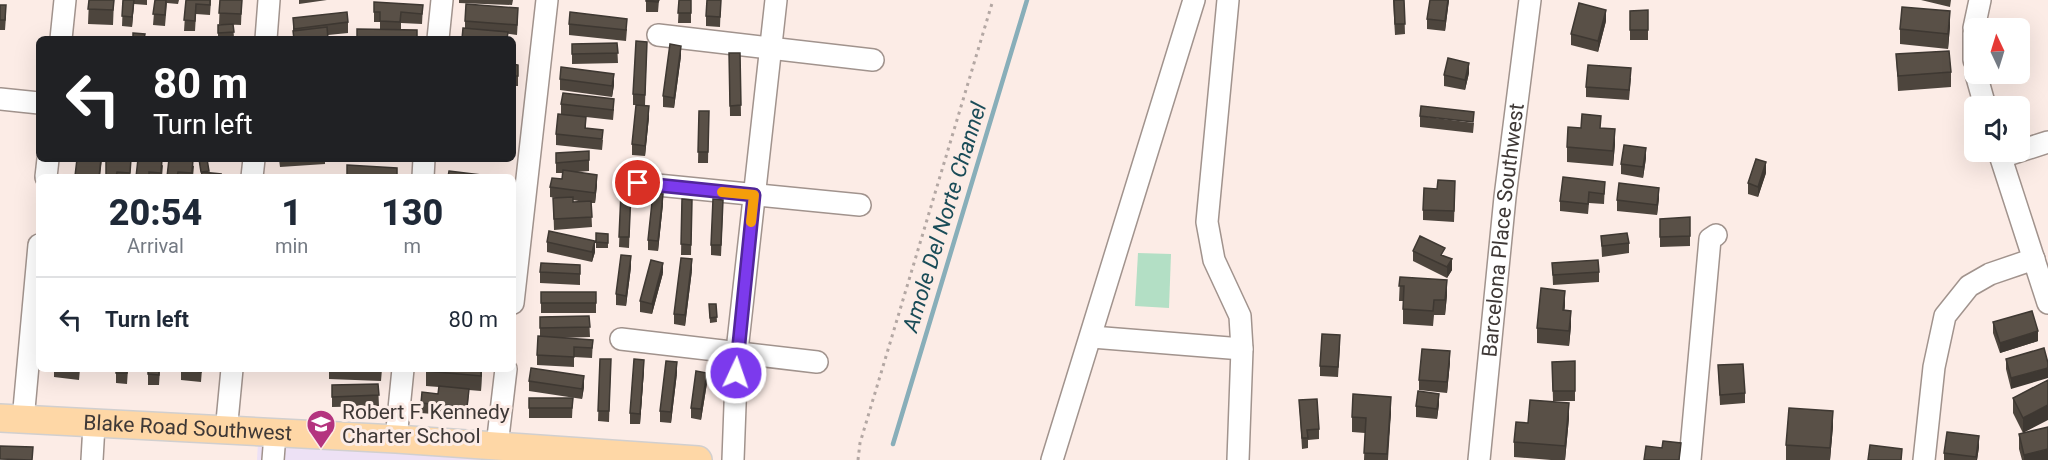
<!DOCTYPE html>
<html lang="en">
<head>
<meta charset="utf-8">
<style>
  :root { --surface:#fff; --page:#f2f2f3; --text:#1f2937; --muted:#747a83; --line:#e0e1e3 }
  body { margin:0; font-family:Roboto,sans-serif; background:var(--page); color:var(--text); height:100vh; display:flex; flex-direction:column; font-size:22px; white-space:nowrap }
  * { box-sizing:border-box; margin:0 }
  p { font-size:20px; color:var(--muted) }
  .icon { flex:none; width:33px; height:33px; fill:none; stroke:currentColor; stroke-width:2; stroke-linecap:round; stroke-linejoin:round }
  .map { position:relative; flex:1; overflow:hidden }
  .drawer { position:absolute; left:36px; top:174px; width:480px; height:198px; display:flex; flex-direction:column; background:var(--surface); border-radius:9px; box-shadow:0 6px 24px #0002 }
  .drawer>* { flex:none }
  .banner { position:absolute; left:36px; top:36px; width:480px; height:126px; border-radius:9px; box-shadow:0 6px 24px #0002; background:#202124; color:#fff; overflow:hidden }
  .needle { width:39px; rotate:356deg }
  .tools { position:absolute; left:1964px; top:18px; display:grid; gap:12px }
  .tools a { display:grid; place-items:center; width:66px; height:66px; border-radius:9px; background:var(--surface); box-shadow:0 6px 24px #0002; font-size:30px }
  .pin { position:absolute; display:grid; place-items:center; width:51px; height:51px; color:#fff; margin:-26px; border:3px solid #fff; border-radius:50%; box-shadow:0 2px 6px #0007 }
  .me { position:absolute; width:66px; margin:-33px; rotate:3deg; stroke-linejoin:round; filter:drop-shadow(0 0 4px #0008) }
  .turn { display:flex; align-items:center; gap:21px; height:126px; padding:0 18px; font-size:27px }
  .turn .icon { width:78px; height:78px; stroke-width:2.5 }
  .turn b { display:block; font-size:42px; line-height:51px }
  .eta { display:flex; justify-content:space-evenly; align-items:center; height:102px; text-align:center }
  .eta b { font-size:36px; font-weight:800; line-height:42px }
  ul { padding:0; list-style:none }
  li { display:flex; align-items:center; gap:18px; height:84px; padding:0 18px; border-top:2px solid var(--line) }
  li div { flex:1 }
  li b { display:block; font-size:22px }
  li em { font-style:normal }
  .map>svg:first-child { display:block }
</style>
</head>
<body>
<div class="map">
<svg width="2048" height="460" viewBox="0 0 2048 460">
  <rect width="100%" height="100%" fill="#fcece6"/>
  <!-- education -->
  <path fill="#ede1f5" d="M258,442l264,18h-265z"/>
  <!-- grass -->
  <path fill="#b3dfc5" d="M1138,253l33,1 -2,54 -34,-2z"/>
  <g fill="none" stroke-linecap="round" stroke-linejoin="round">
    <!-- stream -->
    <path stroke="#88aeb9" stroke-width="4.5" d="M893,444l134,-444"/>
    <!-- minor casing -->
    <g stroke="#a1938d" stroke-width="24">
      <g id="minor">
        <path d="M1228,0l-21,222 7,38 26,56 2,33 -4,111"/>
        <path d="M1974,28l6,-28"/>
        <path d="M1974,33v27"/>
        <path d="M658,35l215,25"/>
        <path d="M61,39l4,-39"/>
        <path d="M266,39l3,-39"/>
        <path d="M438,39l4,-39"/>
        <path d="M1976,74l9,32"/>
        <path d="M0,99l39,4"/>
        <path d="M1999,152l49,151"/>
        <path d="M2001,157l47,-15"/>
        <path d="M46,177l2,-18"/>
        <path d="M252,177l2,-18"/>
        <path d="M423,177l1,-18"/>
        <path d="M637,183l223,22"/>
        <path d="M513,303l34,-303"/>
        <path d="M1092,337l150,12"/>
        <path d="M621,339l196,23"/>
        <path d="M23,420l16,-175"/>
        <path d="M226,432l6,-63"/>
        <path d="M396,439l7,-70"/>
        <path d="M497,446l9,-77"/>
        <path d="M92,460l2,-35"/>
        <path d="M273,460l2,-26"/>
        <path d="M733,460l4,-109 39,-351"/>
        <path d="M1052,460l142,-460"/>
        <path id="s1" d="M1479,460l26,-263 25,-197"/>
        <path d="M1690,460l20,-221 6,-4"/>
        <path d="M1924,460l10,-93 11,-51 24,-30 21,-12 44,-15"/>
      </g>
    </g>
    <!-- major casing -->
    <g stroke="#d1cfcf" stroke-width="30">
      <g id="major">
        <path id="s2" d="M0,418l396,21 302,21"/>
      </g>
    </g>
    <!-- path -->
    <path stroke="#b3a7a3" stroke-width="3" stroke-dasharray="3 4.5" stroke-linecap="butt" d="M858,460l2,-17 133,-443"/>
    <!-- minor -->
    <use href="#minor" stroke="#fff" stroke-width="21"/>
    <!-- major -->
    <use href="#major" stroke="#fed7a6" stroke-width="27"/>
  </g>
  <!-- wall -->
  <path fill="#4d453d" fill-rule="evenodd" d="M89,0h25l-1,25 -25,-1z
    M123,0h24v5l-13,-1 -2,23 -10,-1z
    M155,0h24l-1,4 -11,-1 -2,23 -12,-1z
    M186,0h25l-1,15 -14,-1 -1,17h-11z
    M220,0h22l-1,25 -22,-1z
    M299,0h28l-28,4z
    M459,0h54l-1,5 -53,-2z
    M646,0h13l-1,12h-12z
    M679,0h12v23h-13z
    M721,0l-1,27 -14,-1v-10z
    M1393,0h11l1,34 -10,1z
    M1449,0l-4,31 -18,-2v-10z
    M1921,0h30l-1,7z
    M0,5l6,11 -1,14h-5z
    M423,5l-1,19 -21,-1v7l-21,-1v-7h-6v-10z
    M1648,10v30h-18v-29z
    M293,18l55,4v11l-20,2v4h15h-50z
    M518,18l-1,17 -52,-7v-7z
    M1606,21l-8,31 -27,-7v-11z
    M233,24l1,14h-16v-13z
    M569,24l58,5 -1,12 -57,-6z
    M1950,26l-2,23 -48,-5v-15z
    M647,42l-2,63h-12v-11z
    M617,43l1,20 -46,1v-20z
    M729,53h11l1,63h-11z
    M1896,54l55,18v15l-53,4z
    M681,56l-7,52 -11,-1v-11z
    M513,64l5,1v21h-5z
    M1469,73l-4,17 -21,-4v-11z
    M1631,78l-2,22 -43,-3v-10z
    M560,79l54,6 -2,12 -52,-7z
    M561,104l53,5 -1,11 -27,-3v11l17,12 -1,10 -46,-5v-11l5,-20z
    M699,111h10l-1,52h-10z
    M1420,116l54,7 -1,10 -53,-6z
    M649,117l-4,39 -13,-1v-11z
    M1601,128l14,16 -2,22 -46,-4v-15z
    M556,153l33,7v11l-12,1 20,13 -2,18h-4l1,24 -38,3 -1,-32h4l-7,-1v-10l12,-8 1,-6h-7zM573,200l11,2h-11z
    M1646,158l-3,20 -22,-4v-10z
    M131,159l-1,18h-24z
    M169,159l25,7 -1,11h-26z
    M279,159h46v5l-45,3z
    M163,165l-1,12h-26z
    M1766,173l-8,24 -10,-3v-11z
    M1605,182l-1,22 -15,-1 -1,11 -28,-3v-10z
    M621,192h10l-2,56 -10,-1z
    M1455,192l-1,30 -31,-2v-10z
    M1659,198l-2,17 -40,-4v-11z
    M682,199l10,1 -1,55h-10z
    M663,204l-5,47 -10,-1v-10z
    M723,210l-2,46 -10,-1v-10z
    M1660,219l30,17v10l-30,1z
    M608,234v14h-12v-6z
    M1601,236l28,7v10l-27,4z
    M547,242l48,10 -3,10 -45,-10z
    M1413,251l32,5 7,14 -5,8 -34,-17z
    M1552,263l47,9v10l-46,3z
    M580,265v20l-40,-2v-11z
    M631,267l-5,39 -10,-1v-11z
    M692,270l-7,56 -11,-2v-10z
    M663,273l-11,41 -12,-2v-11z
    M1400,277l47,18 -2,20h-11l-1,11 -30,-2v-23h-4z
    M541,292h55v21h-55z
    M709,304h7l1,18 -7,1z
    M1565,306l-1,4 7,16 -2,20 -32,-3v-15z
    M589,316l1,21 -29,1 32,2 -1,18 -18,-1v10l-37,-2v-10l3,-18v-20z
    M1993,322l45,19 -38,12 -7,-20z
    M1340,345l-2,32 -18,-1v-10z
    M2044,348l-33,41 -5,-20v-10z
    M600,359h11l-2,63 -11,-1z
    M1575,361v40h-22l-1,-39z
    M1450,362l-3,31 -28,-3v-10z
    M1718,365l27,28v10l-25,2z
    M54,369h26l-1,11 -25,-3z
    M116,369h12l-1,15 -11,-1z
    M148,369h12l-1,16h-11z
    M181,369h21l-1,13 -20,-2z
    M329,369h53l-1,12 -52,-2z
    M426,369h56l-1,22 -12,-1 -2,27 -46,-4v-10l17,-9 1,-7 -13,-1z
    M644,370l-4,54h-10v-11z
    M677,373l-6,50 -11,-1v-11z
    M2048,380l-25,53 -10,-20v-15z
    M529,381l55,6 -2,12 -53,-8z
    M707,383l-6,37 -10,-2v-10z
    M378,384l1,22 -47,1v-22z
    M529,398h44l-1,20h-43z
    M1299,400l20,29v10l-11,1v8l-6,1z
    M1439,404l-2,15 -21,-2v-11z
    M1391,412l-3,48h-24l1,-27 -13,-1v-15z
    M1569,418l-4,42h-14l-37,-3v-15l14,-19z
    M1833,426l-3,34h-44v-15z
    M2019,434l29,26h-26l-3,-11z
    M1979,447l-2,13h-33v-7z"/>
  <!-- shaded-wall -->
  <path fill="#3e3832" d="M134,0v4l-2,23v-10z
    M1448,0h1l-4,31v-10z
    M1606,10v11l-8,31v-11z
    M1950,11v15l-2,23v-15z
    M681,46v10l-7,52v-10z
    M1469,63v10l-4,17v-10z
    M614,74v11l-2,12v-11z
    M649,106v11l-4,39v-10z
    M1615,129v15l-2,22v-15z
    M1646,148v10l-3,20v-11z
    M101,159h1l-2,18h-1z
    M1766,162v11l-8,24v-10z
    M597,175v10l-2,18v-10z
    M1659,188v10l-2,17v-10z
    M663,194v10l-5,47v-10z
    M595,241v11l-3,10v-10z
    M631,256v11l-5,39v-10z
    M692,259v11l-7,56v-11z
    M1452,259v11l-5,8v-11z
    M663,263v10l-11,41v-10z
    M1447,280v15l-2,20v-15z
    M1565,291v15l-2,19v-15z
    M1571,311v15l-2,20v-15z
    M2038,331v10l-38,12v-10z
    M1450,351v11l-3,31v-11z
    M644,360v10l-4,54v-10z
    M677,362v11l-6,50v-11z
    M2048,368v10l-37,11v-11z
    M481,369h1l-1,22z
    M707,373v10l-6,37v-11z
    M584,376v11l-2,12v-10z
    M1439,394v10l-2,15v-10z
    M1391,397v15l-4,48v-6z
    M1569,403v15l-4,42v-14z
    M2048,405v15l-25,13v-15z
    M1833,411v15l-3,34v-12z
    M1979,436v11l-2,13h-1z
    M2048,449v11h-24v-5z"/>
  <!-- building -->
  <path fill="#595047" stroke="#3e3832" stroke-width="1.5" d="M89,0h25l-1,10 -25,-1z
    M123,0h11l-2,17 -10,-1z
    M155,0h11l-1,15 -12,-1z
    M186,0h24v5l-14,-1 -1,17 -11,-1z
    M220,0h22l-1,14 -22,-1z
    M646,0h13l-1,2 -12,-1z
    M679,0h12v13h-13z
    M707,0h14l-1,17 -14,-1z
    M1394,0h10l1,24h-10z
    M1430,0h18l-3,21 -18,-2z
    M374,2l49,3 -1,9 -21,-2 -1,10 -20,-1v-9h-6z
    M1579,3l27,7 -8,31 -27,-7z
    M466,4l52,4 -1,17 -52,-4z
    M0,5h6l-1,15h-5z
    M1902,7l48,4 -2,23 -48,-5z
    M1648,10v20h-18v-19z
    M347,12l1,10 -54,7 -1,-11z
    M570,12l57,7 -1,11 -57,-6z
    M233,24l1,8 -16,1v-8z
    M327,27l1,12 15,-2v2h-49l-1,-8z
    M463,28l45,4 -1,7h-45z
    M357,29l60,1v9h-60z
    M133,33l12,1 -1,5h-11z
    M85,37l26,2h-26z
    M636,41l11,1 -2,53 -12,-1z
    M617,43l1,10 -46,1v-10z
    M670,44l11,2 -7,52 -11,-2z
    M1949,51l2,21 -53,4 -2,-22z
    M729,53h11l1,52 -11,1z
    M1448,58l21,5 -4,17 -21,-5z
    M513,64l5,1v11h-5z
    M1588,65l43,3 -2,22 -43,-3z
    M561,67l53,7 -2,12 -52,-7z
    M563,93l51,6 -1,11 -52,-6z
    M636,105l13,1 -4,40 -13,-2z
    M1421,106l53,6 -1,10 -53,-6z
    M699,111h10l-1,41h-10z
    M558,114l28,3 -1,11 18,2 -1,9 -46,-5z
    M1582,114l19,2 -1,12 15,1 -2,22 -46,-4 1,-20 13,1z
    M1624,145l22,3 -3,19 -22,-3z
    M589,151v9l-33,3v-10z
    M77,159h24l-2,18 -24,-1z
    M106,159h25l-1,14 -13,-1 -1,5h-10z
    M138,159h24l-1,14 -12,-1v5h-13z
    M169,159h24l-1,14 -14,-1 -1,5h-10z
    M199,159h8l2,12 -8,1z
    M1756,159l10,3 -8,25 -10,-4z
    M347,165l50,3v9h-50z
    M563,170l34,5 -2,18 -45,-6 2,-9 10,1z
    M449,171l40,5v1h-41z
    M202,172l19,2 -1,3h-19z
    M319,175v2h-14z
    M1563,177l42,5 -1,12 -15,-2 -1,12 -28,-3z
    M1438,180l17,1 -1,30 -31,-1 1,-22 13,1z
    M1619,183l40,5 -2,17 -40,-5z
    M621,192h10l-2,45h-10z
    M653,193l10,1 -5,47 -10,-1z
    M573,197v5l18,-1 1,16 -38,2 -1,-21z
    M682,199l10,1 -1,45 -10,-1z
    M713,199l10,1 -2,45h-10z
    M1690,217v19l-30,1v-18z
    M549,231l46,10 -3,11 -45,-10z
    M596,233l12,1v9l-12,-1z
    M1627,233l2,10 -27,3 -1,-10z
    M1420,236l25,12 -4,7 11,4 -5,8 -34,-16z
    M621,255l10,1 -5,40 -10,-2z
    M681,258l11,1 -7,56 -11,-1z
    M651,260l12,3 -11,41 -12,-3z
    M1598,260l1,12 -46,3 -1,-12z
    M541,263l39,2v9l-40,-2z
    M1400,277l47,3 -2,20h-11l-1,11 -30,-2 1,-23h-5z
    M1541,288l24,3 -2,19 8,1 -2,20 -32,-3z
    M541,292h55v11h-55z
    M709,304h7l1,13 -7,1z
    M2032,311l6,20 -38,12 -7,-21z
    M589,316l1,11 -50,1v-11z
    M1322,334l18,1 -2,32 -18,-1z
    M538,336l55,4 -1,8 -18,-1v10l-37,-2z
    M2044,348l4,15v5l-37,10 -5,-19z
    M1422,349l28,2 -3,31 -28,-2z
    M600,359h11l-2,52h-11z
    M634,359l10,1 -4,54 -10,-1z
    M666,361l11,1 -6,50 -11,-1z
    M1575,361v30h-22l-1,-29z
    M1743,364l2,29 -25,2 -2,-30z
    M531,368l53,8 -2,13 -53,-8z
    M116,369h11v4h-11z
    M148,369h11v6l-11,-1z
    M181,369h20v3z
    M335,369h46v2z
    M426,369h55v7l-55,-5z
    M696,371l11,2 -6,36 -10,-1z
    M2048,380v25l-25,13 -10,-20z
    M378,384l1,11 -47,2v-12z
    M439,386l30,3 -2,18 -46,-4 1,-11 16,2z
    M1418,391l21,3 -2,15 -21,-3z
    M1353,394l38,3 -4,57 -23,-1 2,-35 -14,-1z
    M529,398h44l-1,10h-43z
    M1317,399l2,30 -12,1 1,8h-6l-3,-38z
    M1530,400l39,3 -4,43 -51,-4 2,-20 12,1z
    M1789,408l44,3 -3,37 -44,-3z
    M2048,427v22l-24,6 -5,-21z
    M1947,432l32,4 -3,21 -32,-4z
    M1663,441l18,2 -2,17h-35l2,-14 16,2z
    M1870,445l32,4 -1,11h-33z
    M0,446l33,1 -1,13 -32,-1z"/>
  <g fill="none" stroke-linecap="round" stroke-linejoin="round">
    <!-- route casing -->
    <g stroke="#51269a" stroke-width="15">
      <path id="route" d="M638,183l116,12 -18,178"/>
    </g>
    <!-- route -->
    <use href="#route" stroke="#7c3aed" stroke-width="10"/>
    <!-- slow -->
    <path stroke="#f59e0b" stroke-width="10" d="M722,192l32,3 -3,27"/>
  </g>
  <!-- icons -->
  <defs>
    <g id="school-pin" transform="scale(1.5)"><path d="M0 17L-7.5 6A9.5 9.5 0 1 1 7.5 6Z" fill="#b4347f" stroke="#fcece6"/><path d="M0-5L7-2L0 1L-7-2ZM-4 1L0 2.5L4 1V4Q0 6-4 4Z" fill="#fff"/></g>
  </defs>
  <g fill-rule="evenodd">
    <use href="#school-pin" x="321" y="424"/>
  </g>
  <g text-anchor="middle" stroke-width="6" stroke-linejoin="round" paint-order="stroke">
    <!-- street labels -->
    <g font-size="21" fill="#3e3836" stroke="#fcece6">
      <text dy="7" stroke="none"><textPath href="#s1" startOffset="231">Barcelona Place Southwest</textPath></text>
      <text dy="7" stroke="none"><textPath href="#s2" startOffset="188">Blake Road Southwest</textPath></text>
    </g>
    <!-- poi labels -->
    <g font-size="21" fill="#3e3836" stroke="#fcece6" text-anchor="start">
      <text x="342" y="419">Robert F. Kennedy<tspan x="342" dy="24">Charter School</tspan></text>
    </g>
    <!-- water labels -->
    <g font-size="22" font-style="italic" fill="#1a4c58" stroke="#fcece6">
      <text transform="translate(944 217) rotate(-73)" y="8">Amole Del Norte Channel</text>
    </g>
  </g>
</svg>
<div class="tools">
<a><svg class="needle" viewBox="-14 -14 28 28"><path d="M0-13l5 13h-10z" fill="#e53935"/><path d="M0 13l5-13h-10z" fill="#747a83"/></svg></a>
<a><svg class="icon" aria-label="sound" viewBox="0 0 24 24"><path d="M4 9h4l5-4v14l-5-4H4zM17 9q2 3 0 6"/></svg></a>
</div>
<div class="pin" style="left:638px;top:183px;background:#d93025"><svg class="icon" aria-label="arrive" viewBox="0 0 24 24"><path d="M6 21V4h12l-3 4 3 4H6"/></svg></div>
<svg class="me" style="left:736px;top:373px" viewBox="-20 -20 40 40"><circle r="17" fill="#7c3aed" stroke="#fff" stroke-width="3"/><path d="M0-11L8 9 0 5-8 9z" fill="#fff"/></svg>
<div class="banner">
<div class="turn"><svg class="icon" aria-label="left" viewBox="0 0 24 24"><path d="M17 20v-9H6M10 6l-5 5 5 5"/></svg><div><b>80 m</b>Turn left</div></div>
</div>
<section class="drawer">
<div class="eta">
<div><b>20:54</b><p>Arrival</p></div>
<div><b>1</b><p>min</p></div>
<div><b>130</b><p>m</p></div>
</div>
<ul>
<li><svg class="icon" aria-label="left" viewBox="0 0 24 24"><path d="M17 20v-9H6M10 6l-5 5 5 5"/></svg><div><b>Turn left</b></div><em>80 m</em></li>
</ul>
</section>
</div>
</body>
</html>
